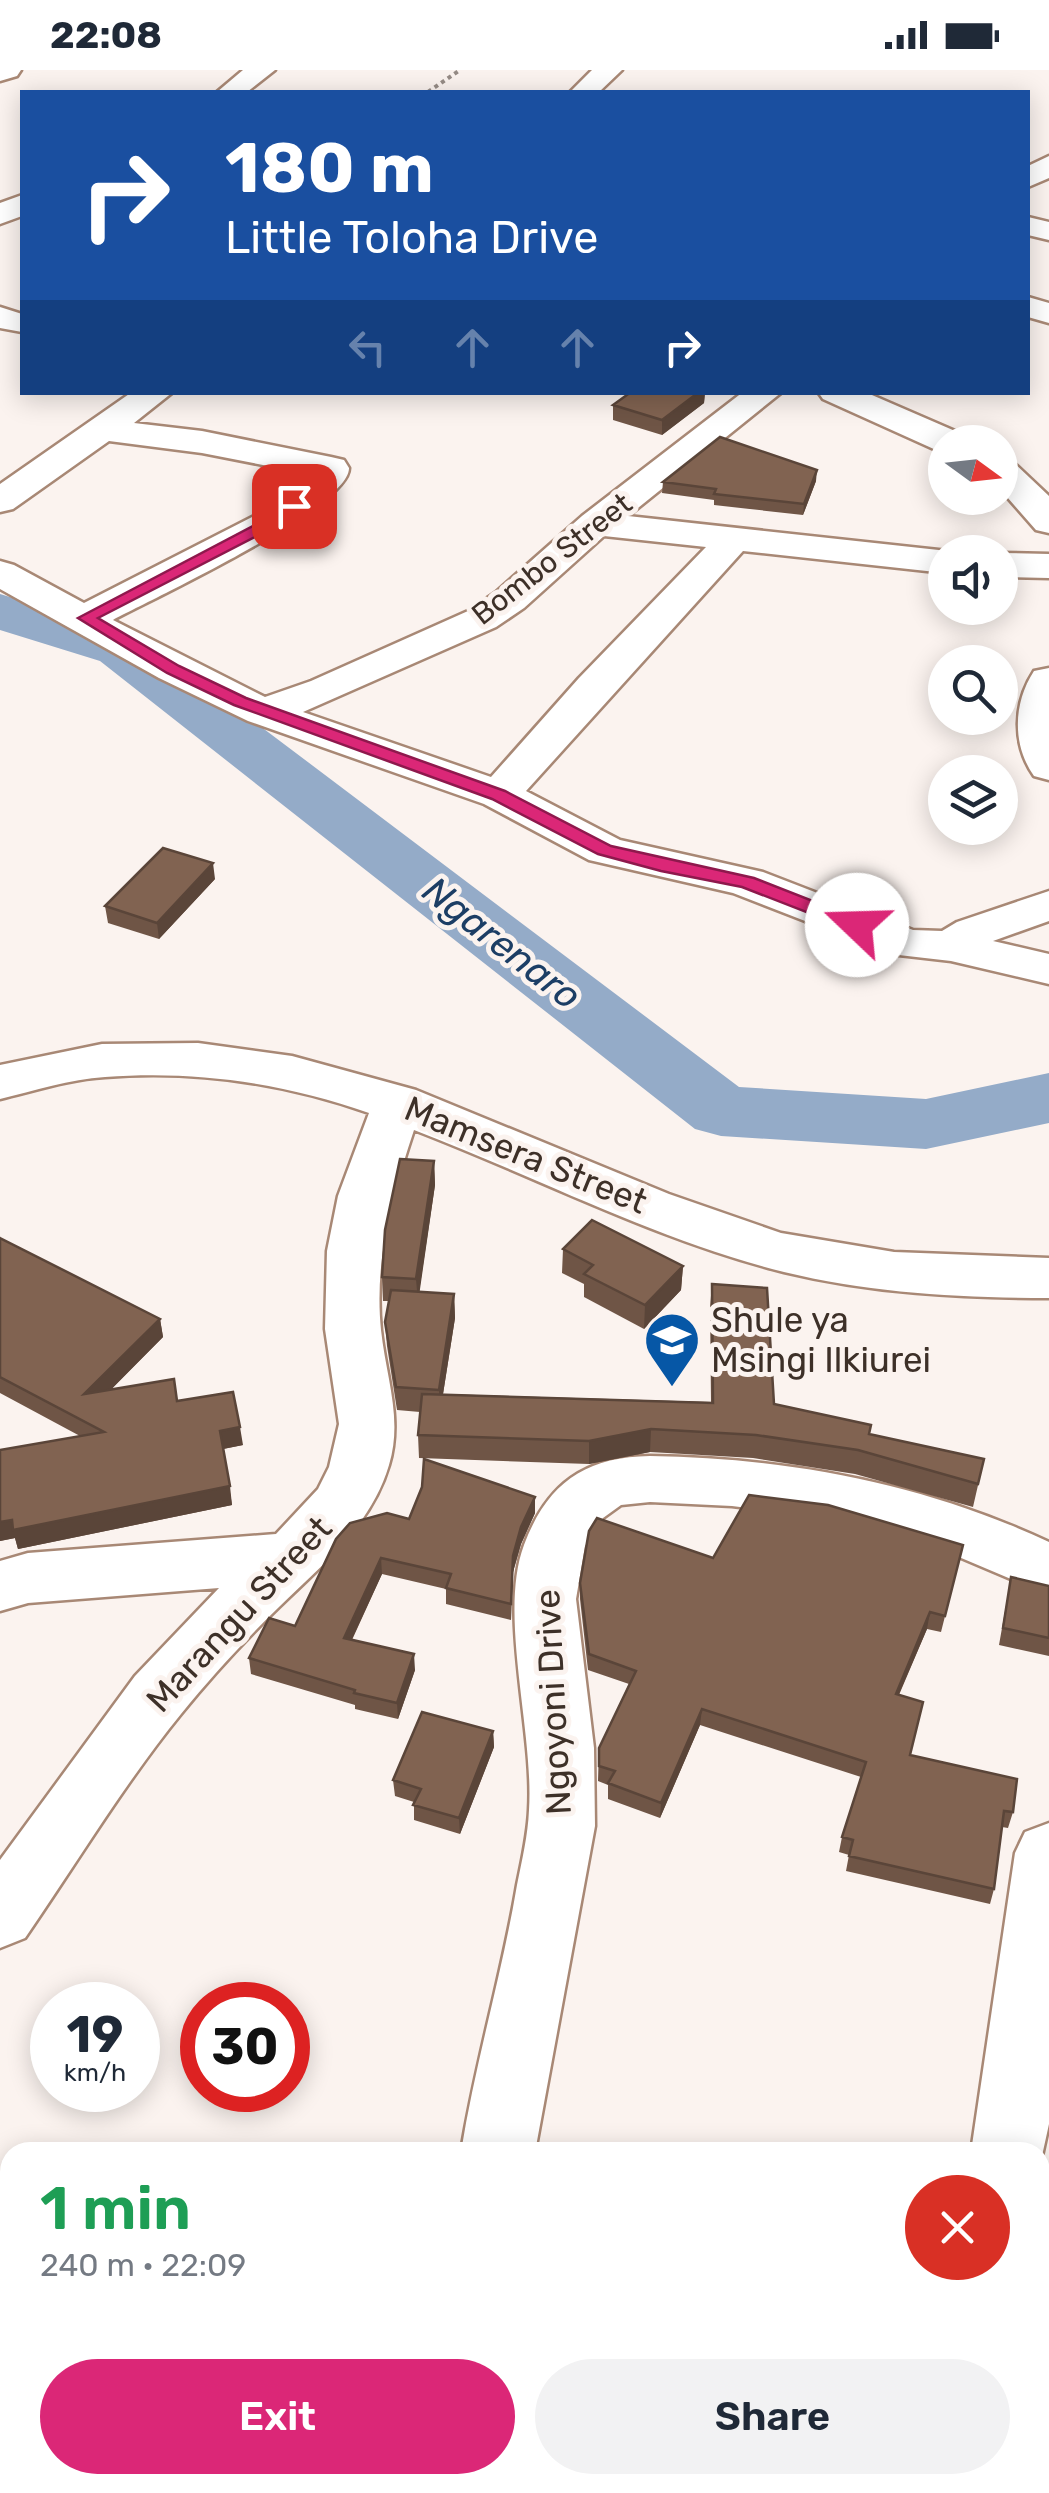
<!DOCTYPE html>
<html lang="en">
<head>
<meta charset="utf-8">
<style>
  :root { --surface:#fff; --page:#f2f2f3; --text:#1f2937; --muted:#747a83; --accent:#db2777 }
  body { margin:0; font-family:Rubik,sans-serif; background:var(--page); color:var(--text); height:100vh; display:flex; flex-direction:column; font-size:38px; white-space:nowrap }
  * { box-sizing:border-box; margin:0 }
  p { font-size:32px; color:var(--muted) }
  .icon { flex:none; width:55px; height:55px; fill:none; stroke:currentColor; stroke-width:2; stroke-linecap:round; stroke-linejoin:round }
  .map { position:relative; flex:1; overflow:hidden }
  .sheet { position:absolute; left:0px; top:2072px; width:1050px; height:352px; display:flex; flex-direction:column; background:var(--surface); border-radius:30px 30px 0 0; box-shadow:0 5px 25px #0003 }
  .sheet>* { flex:none }
  .banner { position:absolute; left:20px; top:20px; width:1010px; height:305px; border-radius:0px; box-shadow:0 5px 25px #0003; background:#1a4fa0; color:#fff; overflow:hidden }
  .needle { width:65px; rotate:105deg }
  .tools { position:absolute; left:928px; top:355px; display:grid; gap:20px }
  .tools a { display:grid; place-items:center; width:90px; height:90px; border-radius:50%; background:var(--surface); box-shadow:0 5px 25px #0003; font-size:50px }
  .speed { position:absolute; left:30px; top:1912px; display:flex; gap:20px; font-size:50px; font-weight:700; text-align:center }
  .speed>* { display:grid; place-content:center; width:130px; height:130px; border-radius:50%; background:var(--surface); box-shadow:0 5px 25px #0003; line-height:1 }
  .speed small { font-size:25px; font-weight:400 }
  .speed .limit { border:15px solid #d22; background:#fff; color:#111 }
  .pin { position:absolute; display:grid; place-items:center; width:85px; height:85px; color:#fff; margin:-42px; border-radius:20px; box-shadow:0 5px 15px #0006 }
  .me { position:absolute; width:110px; margin:-55px; rotate:291deg; stroke-linejoin:round; filter:drop-shadow(0 0 8px #0008) }
  .turn { display:flex; align-items:center; gap:35px; height:210px; padding:0 40px; font-size:45px }
  .turn .icon { width:130px; height:130px; stroke-width:2.5 }
  .turn b { display:block; font-size:70px; line-height:85px }
  .lanes { display:flex; align-items:center; height:95px; padding:0 40px; background:#0003; justify-content:center; gap:50px; direction:ltr }
  .lanes .off { opacity:.35 }
  .round { display:grid; place-items:center; flex:none; width:105px; height:105px; border-radius:52px; background:var(--page) }
  .headline { display:flex; align-items:center; justify-content:space-between; height:170px; padding:0 40px }
  h1 { font-size:60px; font-weight:600; line-height:75px; color:#1e9e55 }
  .action { display:flex; gap:20px; margin-top:auto; padding:20px 40px }
  .action a { flex:1; height:115px; border-radius:60px; background:var(--accent); color:#fff; font-size:40px; font-weight:600; line-height:115px; text-align:center }
  .action a+a { background:var(--page); color:var(--text) }
  .status { display:flex; justify-content:space-between; align-items:center; height:70px; padding:0 50px; background:var(--surface); direction:ltr }
  .status svg { height:28px; fill:currentColor }
  .map>svg:first-child { display:block }
</style>
</head>
<body>
<div class="status"><b>22:08</b><svg viewBox="0 0 49 12"><path d="M0 12V9h3v3zM5 12V6h3v6zM10 12V3h3v9zM15 12V0h3v12zM26 1h20v11H26zM47 4h2v5h-2z"/></svg></div>
<div class="map">
<svg width="1049" height="2423" viewBox="0 0 1049 2423">
  <rect width="100%" height="100%" fill="#fbf3ef"/>
  <g fill="none" stroke-linecap="round" stroke-linejoin="round">
    <!-- river -->
    <path fill="#94abc8" fill-rule="evenodd" d="M0,524l142,43 597,450 187,12 123,-26v50l-123,26 -205,-13 -26,-7 -595,-468 -100,-31z"/>
    <!-- minor casing -->
    <g stroke="#a88875" stroke-width="5">
      <path id="minor" d="M0,0h21l-4,6 -17,5z
        M243,0h32l-28,22h-30z
        M592,0h30l-23,22h-29z
        M1049,86v22l-21,9v-21z
        M22,125v21l-22,8v-21z
        M1028,147l21,5v18l-21,-5z
        M1028,227l21,6v20l-21,-6z
        M0,237l22,7v18l-22,-4z
        M132,322h41l-39,31 68,8 129,26 13,3 5,8c1,39 -197,131 -236,152l152,77 46,-16 157,-70 28,-19 86,-76 161,-124h39l-154,124 329,36h-12v21l-202,-22 -217,240 94,49 143,32 150,58 29,1 15,-9 92,-31v30l-56,20 56,13v30l-98,-23 -61,-7 -157,-61 -144,-33 -105,-56 -236,-83 -89,-43 -159,-89v-28l14,4 70,38 182,-93 43,-36 -107,-21 -93,-12 -96,68 -13,3v-28zM604,466l102,11 -127,131 -88,99 -188,-65 193,-85 28,-19z
        M818,322h47l97,42 5,8h-22v10l-9,-2 -113,-51z
        M1000,389l13,3 36,34v37l-13,-3 -36,-41z
        M1000,483l49,1v24l-49,-1z
        M1049,598v112l-15,-4c-22,-31 -21,-73 0,-105z
        M198,973l94,13 124,34 253,104 112,39 113,19 155,6v40c-89,0 -178,-5 -265,-26 -128,-32 -247,-95 -370,-142 -22,66 -40,130 -33,200 5,47 22,89 8,135 -18,61 -67,100 -110,142 -34,33 -68,70 -98,107 -57,70 -105,150 -156,224l-25,10v-88l135,-184 84,-88 -191,15 -28,8v-50l28,-8 248,-19 42,-45 11,-22 10,-43 -14,-95 2,-78 11,-55 31,-83c-85,-30 -174,-43 -264,-36 -35,2 -71,14 -105,22v-34l102,-21z
        M650,1386c138,2 273,27 399,86v53l-109,-46 -114,-31 -94,-12 -82,-4 -29,3 -18,13 -18,28 -9,53 18,149 1,78 -60,326h-74c14,-89 41,-177 56,-267 5,-25 11,-50 12,-75 5,-79 -31,-196 -5,-265 23,-61 60,-88 126,-89z
        M1049,1753v301l-9,41v-13h-69l44,-299 10,-21z
        M928,2415h82v8h-82z"/>
    </g>
    <!-- path -->
    <path stroke="#968c86" stroke-width="4" stroke-dasharray="4 4" stroke-linecap="butt" d="M428,22l32,-22"/>
    <!-- minor -->
    <use href="#minor" fill="#fff" fill-rule="evenodd"/>
  </g>
  <!-- wall -->
  <path fill="#6f5546" d="M631,322h74l-1,11 -42,32 -49,-15v-15z
    M816,411l-13,34 -89,-10v-5l-52,-7 1,-11z
    M215,809l-56,60 -51,-16 -3,-17z
    M434,1091l1,24 -16,107 35,2 1,24 -12,76 268,8 -1,-95 2,-23 62,120 95,30 115,25 -11,48 -118,-33 -102,-16 -103,-6 -61,12 -170,-6 -1,-23 2,-23 -23,-2 -10,-64 -2,-24 4,-21h-6l-1,-24z
    M0,1168l160,81 3,18 -52,52 66,12 66,44 -20,4 9,56 -214,44 -3,-11 -15,3v-91l80,-14 -80,-43z
    M563,1179l120,17 -2,24 -37,39 -60,-32v-13l-22,-11z
    M535,1443l-14,31 -8,28 -2,48 -65,-16v-15l-64,-15 -30,66 63,30 -17,49 -43,-10v-4l-104,-31 -2,-16 46,-32 114,-107z
    M963,1475l-22,87 -14,-3 -28,66 12,60 102,57 -5,16 -6,-1 -8,62 -4,15 -144,-33 3,-16 -10,-3 3,-15 19,-60 -161,-52 -40,93 -52,-19v-14l-10,-4 1,-33 30,-64 -41,-14 -8,-71v-16l133,-25z
    M1011,1507l38,9v70l-50,-11z
    M493,1661l1,16 -34,87 -46,-14v-18l-19,-6 -2,-16z"/>
  <!-- shaded-wall -->
  <path fill="#5a4539" d="M699,322h6l-1,11 -42,32v-15z
    M817,400l-1,11 -13,34 1,-11z
    M213,793l2,16 -56,60 -2,-16z
    M434,1091l1,24 -17,118 -2,-24z
    M683,1196l-2,24 -37,39 1,-24z
    M454,1224l1,24 -15,95 -1,-23z
    M160,1249l3,18 -75,76 -4,-19z
    M240,1357l3,18 -20,4 -3,-18z
    M651,1359l-1,23 -61,12v-23z
    M230,1416l2,19 -214,44 -3,-11 -15,3v-19z
    M535,1427v16l-14,31 -8,28 -2,48 2,-64 8,-29z
    M381,1488l1,16 -37,80 -1,-16z
    M930,1542l-3,17 -35,81 4,-16z
    M414,1584l1,16 -17,49 -1,-16z
    M702,1639l-2,16 -40,93 1,-15z
    M493,1661l1,16 -34,87 -1,-16z"/>
  <!-- building -->
  <path fill="#816351" stroke="#5a4539" stroke-width="2.5" d="M631,322h68l-37,28 -49,-15z
    M720,367l97,33 -13,34 -90,-10 2,-5 -53,-7z
    M163,778l50,15 -56,60 -52,-17z
    M400,1089l34,2 -18,118 -34,-2 3,-47z
    M592,1150l91,46 -38,39 -61,-31 9,-9 -30,-16z
    M0,1168l160,81 -76,75 90,-15 3,22 56,-9 7,35 -20,4 10,55 -217,44 -1,-10 -12,2v-72l104,-18 -104,-55z
    M712,1214l55,4 7,116 97,21 -2,9 115,25 -6,25 -120,-34 -102,-15 -105,-6 -62,12 -171,-6 4,-41 291,9z
    M391,1220l63,4 -15,96 -43,-3 -11,-65z
    M424,1389l111,38 -14,30 -8,29 -2,48 -65,-16 5,-14 -70,-16 -37,80 70,16 -17,49 -43,-10 1,-3 -106,-32 20,-40 26,8 41,-87 14,-16 37,-10 22,6 13,-32z
    M749,1425l79,10 135,40 -18,71 -15,-4 -34,82 27,8 -13,53 107,24 -4,33 -9,-1 -10,78 -145,-33 4,-16 -11,-3 24,-75 -164,-53 -41,94 -53,-20 7,-12 -16,-5v-18l37,-77 -47,-17 -9,-71 9,-52 8,-13 116,40z
    M1011,1507l38,9v52l-46,-10z
    M422,1642l71,19 -34,87 -46,-13 8,-16 -28,-9z"/>
  <!-- route -->
  <path fill="#db2777" stroke="#8e194d" stroke-width="2.5" d="M289,432l13,4 -18,16 -186,96 81,48 67,32 259,93 106,55 143,32 110,43v8h-14l-108,-42 -81,-16 -63,-17 -106,-55 -258,-94 -67,-32 -89,-55 196,-103z"/>
  <!-- icons -->
  <defs>
    <g id="school-pin" transform="scale(2.875)"><path d="M0 17L-7.5 6A9.5 9.5 0 1 1 7.5 6Z" fill="#0657a6" stroke="#fbf3ef"/><path d="M0-5L7-2L0 1L-7-2ZM-4 1L0 2.5L4 1V4Q0 6-4 4Z" fill="#fff"/></g>
  </defs>
  <g fill-rule="evenodd">
    <use href="#school-pin" x="672" y="1270"/>
  </g>
  <g text-anchor="middle" stroke-width="10" stroke-linejoin="round" paint-order="stroke">
    <!-- far-street labels -->
    <g font-size="30" fill="#3d3028" stroke="#fbf3ef">
      <text transform="translate(552 489) rotate(-38)" y="10">Bombo Street</text>
    </g>
    <!-- street labels -->
    <g font-size="35" fill="#3d3028" stroke="#fbf3ef">
      <text transform="translate(526 1085) rotate(22)" y="12">Mamsera Street</text>
      <text transform="translate(239 1544) rotate(-47)" y="12">Marangu Street</text>
      <text transform="translate(553 1632) rotate(-93)" y="12">Ngoyoni Drive</text>
    </g>
    <!-- poi labels -->
    <g font-size="35" fill="#3d3028" stroke="#fbf3ef" text-anchor="start">
      <text x="711" y="1262">Shule ya<tspan x="711" dy="40">Msingi Ilkiurei</tspan></text>
    </g>
    <!-- water labels -->
    <g font-size="38" font-style="italic" fill="#1c3e65" stroke="#fbf3ef">
      <text transform="translate(502 873) rotate(38)" y="13">Ngarenaro</text>
    </g>
  </g>
</svg>
<div class="tools">
<a><svg class="needle" viewBox="-14 -14 28 28"><path d="M0-13l5 13h-10z" fill="#e53935"/><path d="M0 13l5-13h-10z" fill="#747a83"/></svg></a>
<a><svg class="icon" aria-label="sound" viewBox="0 0 24 24"><path d="M4 9h4l5-4v14l-5-4H4zM17 9q2 3 0 6"/></svg></a>
<a><svg class="icon" aria-label="search" viewBox="0 0 24 24"><circle cx="10" cy="10" r="6"/><path d="M15 15l6 6"/></svg></a>
<a><svg class="icon" aria-label="layers" viewBox="0 0 24 24"><path d="M12 4l9 5-9 5-9-5zM3 14l9 5 9-5"/></svg></a>
</div>
<div class="speed"><div>19<small>km/h</small></div><div class="limit">30</div></div>
<div class="pin" style="left:294px;top:436px;background:#d93025"><svg class="icon" aria-label="arrive" viewBox="0 0 24 24"><path d="M6 21V4h12l-3 4 3 4H6"/></svg></div>
<svg class="me" style="left:857px;top:855px" viewBox="-20 -20 40 40"><circle r="19" fill="#fff"/><path d="M0-13L10 11 0 6-10 11z" fill="#db2777"/></svg>
<div class="banner">
<div class="turn"><svg class="icon" aria-label="right" viewBox="0 0 24 24"><path d="M7 20v-9h11M14 6l5 5-5 5"/></svg><div><b>180 m</b>Little Toloha Drive</div></div>
<div class="lanes"><svg class="icon off" aria-label="left" viewBox="0 0 24 24"><path d="M17 20v-9H6M10 6l-5 5 5 5"/></svg><svg class="icon off" aria-label="ahead" viewBox="0 0 24 24"><path d="M12 20V5M6 11l6-6 6 6"/></svg><svg class="icon off" aria-label="ahead" viewBox="0 0 24 24"><path d="M12 20V5M6 11l6-6 6 6"/></svg><svg class="icon" aria-label="right" viewBox="0 0 24 24"><path d="M7 20v-9h11M14 6l5 5-5 5"/></svg></div>
</div>
<section class="sheet">
<div class="headline"><div><h1>1 min</h1><p>240 m · 22:09</p></div><a class="round" style="background:#d93025;color:#fff"><svg class="icon" aria-label="close" viewBox="0 0 24 24"><path d="M6 6l12 12M18 6L6 18"/></svg></a></div>
<div class="action"><a>Exit</a><a>Share</a></div>
</section>
</div>
</body>
</html>
